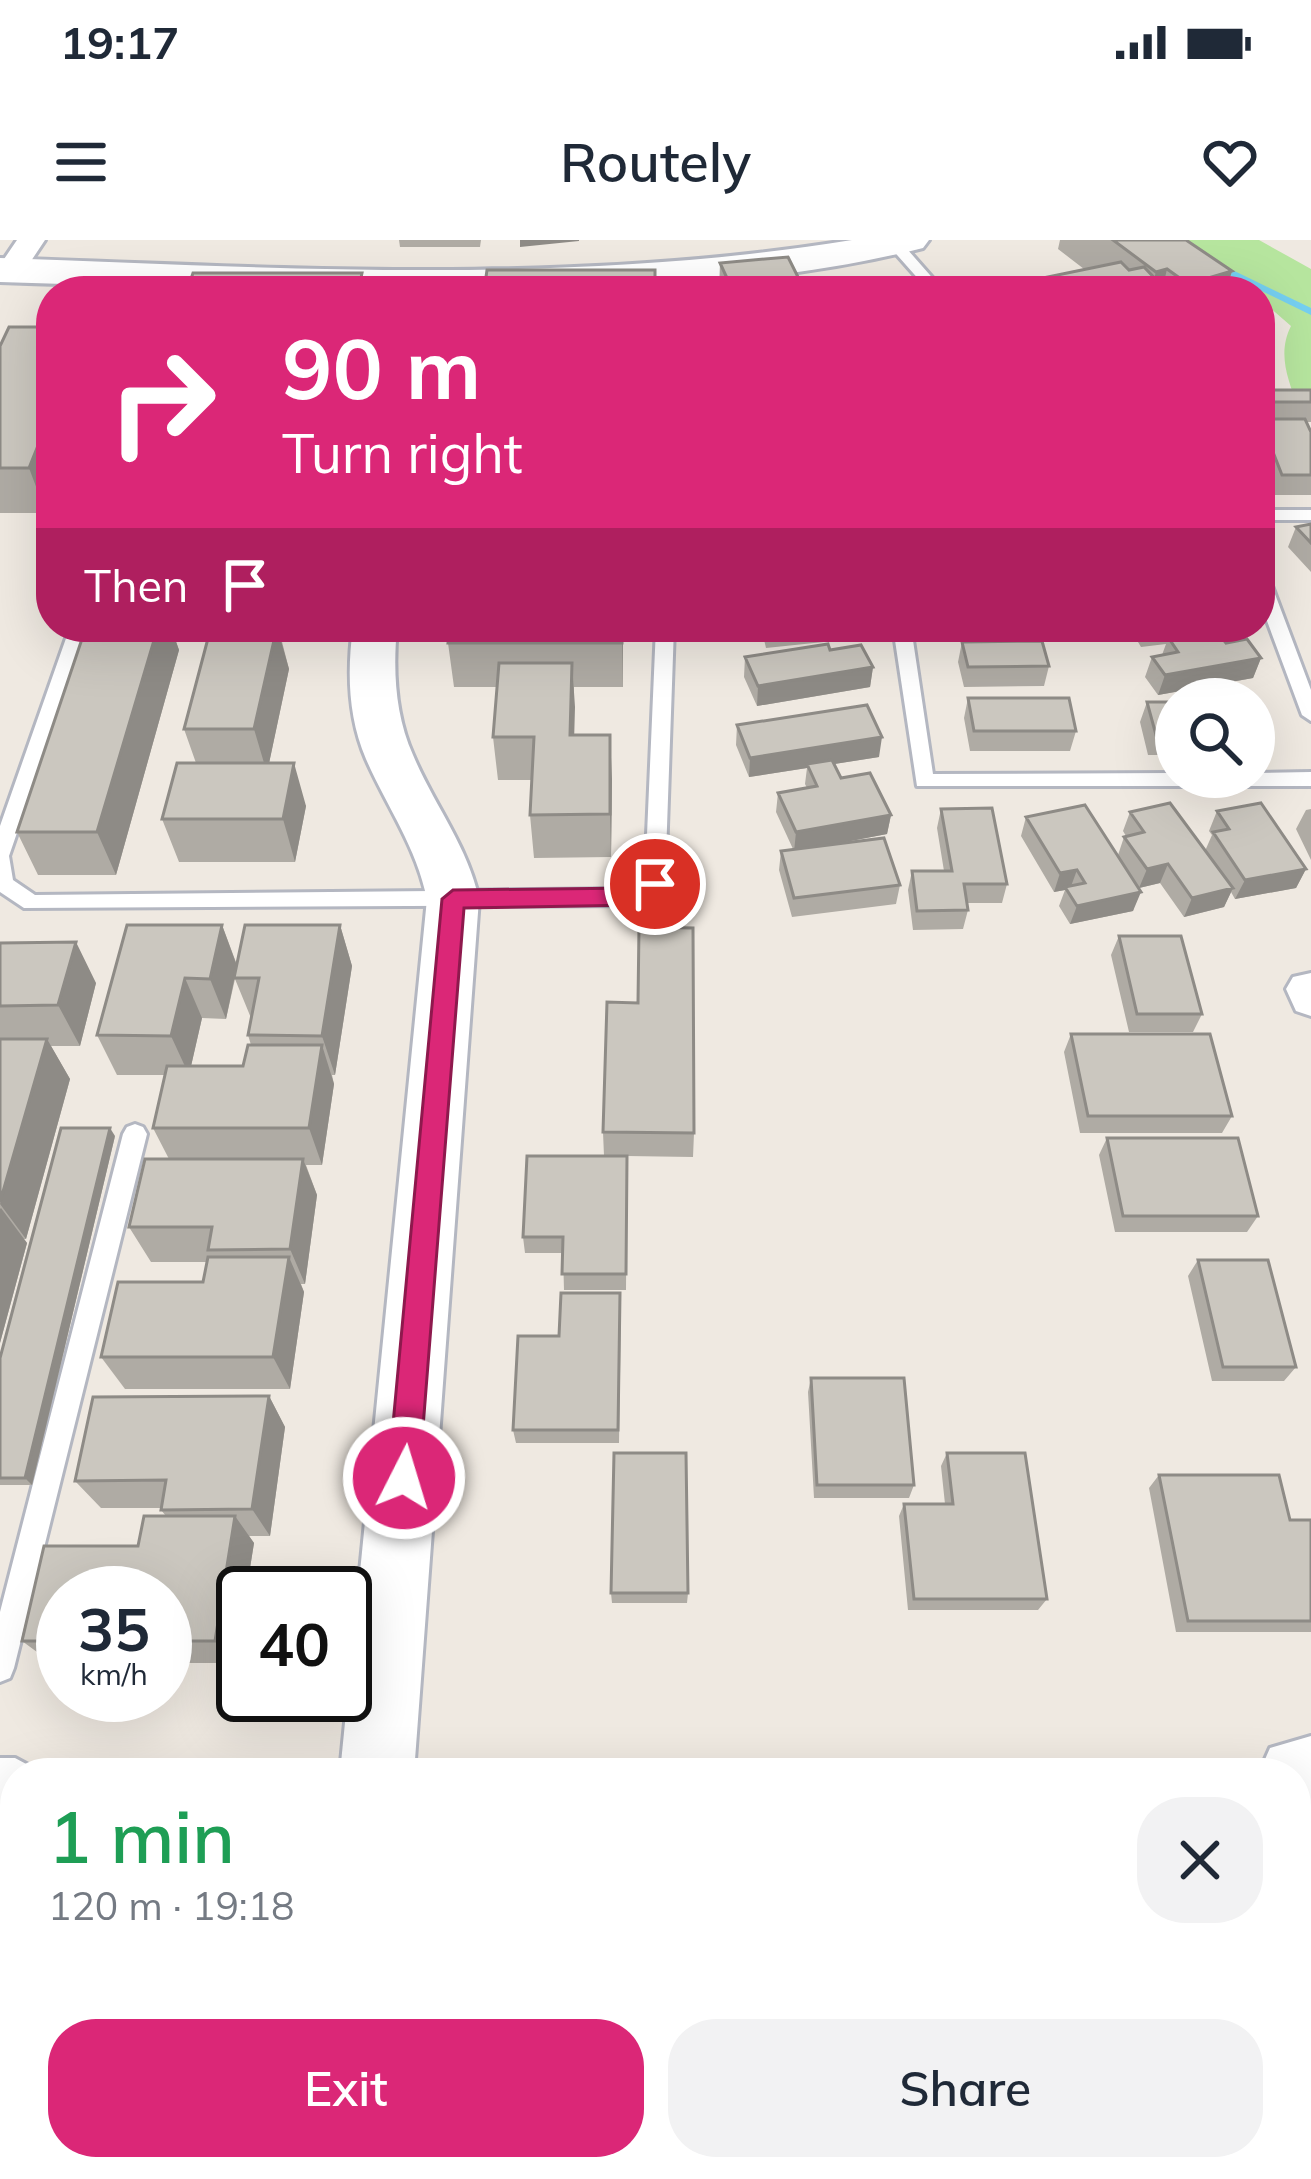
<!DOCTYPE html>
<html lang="en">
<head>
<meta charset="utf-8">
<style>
  :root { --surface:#fff; --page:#f2f2f3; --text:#1f2937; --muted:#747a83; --accent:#db2777 }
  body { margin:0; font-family:Mulish,sans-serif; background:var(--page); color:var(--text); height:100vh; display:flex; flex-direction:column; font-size:45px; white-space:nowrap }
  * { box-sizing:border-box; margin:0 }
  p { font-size:39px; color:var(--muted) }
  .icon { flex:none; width:66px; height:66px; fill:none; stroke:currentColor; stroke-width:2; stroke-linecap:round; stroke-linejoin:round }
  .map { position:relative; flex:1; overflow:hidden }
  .details { position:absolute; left:0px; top:1518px; width:1311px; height:423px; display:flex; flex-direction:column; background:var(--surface); border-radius:48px 48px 0 0; box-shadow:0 12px 48px #0002 }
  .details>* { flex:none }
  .guide { position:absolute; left:36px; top:36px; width:1239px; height:366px; border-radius:48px; box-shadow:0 12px 48px #0002; background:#db2777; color:#fff; overflow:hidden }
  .fabs { position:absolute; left:1155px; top:438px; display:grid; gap:24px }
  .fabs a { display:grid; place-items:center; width:120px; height:120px; border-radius:50%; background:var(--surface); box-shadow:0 12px 48px #0002; font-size:60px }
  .speed { position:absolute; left:36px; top:1326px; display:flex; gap:24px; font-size:60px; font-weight:700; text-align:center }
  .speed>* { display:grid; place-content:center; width:156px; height:156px; border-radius:50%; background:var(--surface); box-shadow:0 12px 48px #0002; line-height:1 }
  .speed small { font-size:30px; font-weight:400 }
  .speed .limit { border:6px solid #111; border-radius:18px; background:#fff; color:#111 }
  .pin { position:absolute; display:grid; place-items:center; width:102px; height:102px; color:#fff; margin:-51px; border:6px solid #fff; border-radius:50%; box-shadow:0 3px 12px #0007 }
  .me { position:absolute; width:132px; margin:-66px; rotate:5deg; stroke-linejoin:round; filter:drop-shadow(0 0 9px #0008) }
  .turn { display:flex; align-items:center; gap:42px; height:252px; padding:0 48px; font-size:54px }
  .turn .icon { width:156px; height:156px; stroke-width:2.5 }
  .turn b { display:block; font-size:84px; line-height:102px }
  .then { display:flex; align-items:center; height:114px; padding:0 48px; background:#0003; gap:24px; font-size:45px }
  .round { display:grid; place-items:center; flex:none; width:126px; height:126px; border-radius:48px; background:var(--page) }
  .headline { display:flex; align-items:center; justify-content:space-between; height:204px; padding:0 48px }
  h1 { font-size:72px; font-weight:600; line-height:90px; color:#1e9e55 }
  .primary-button { display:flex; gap:24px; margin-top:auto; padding:24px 48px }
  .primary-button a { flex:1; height:138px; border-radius:48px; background:var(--accent); color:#fff; font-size:48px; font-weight:600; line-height:138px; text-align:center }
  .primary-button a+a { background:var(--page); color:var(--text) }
  .status { display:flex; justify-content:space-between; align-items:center; height:84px; padding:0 60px; background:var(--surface); direction:ltr }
  .status svg { height:33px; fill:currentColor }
  header { display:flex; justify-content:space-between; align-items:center; height:156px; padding:0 48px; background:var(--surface); font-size:54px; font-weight:600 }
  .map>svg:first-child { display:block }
</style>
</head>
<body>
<div class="status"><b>19:17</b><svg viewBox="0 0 49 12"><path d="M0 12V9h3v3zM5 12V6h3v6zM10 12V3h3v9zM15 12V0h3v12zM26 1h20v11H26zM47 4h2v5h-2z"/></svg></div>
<header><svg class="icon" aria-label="menu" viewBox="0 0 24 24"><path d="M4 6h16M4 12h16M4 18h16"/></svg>Routely<svg class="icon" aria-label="heart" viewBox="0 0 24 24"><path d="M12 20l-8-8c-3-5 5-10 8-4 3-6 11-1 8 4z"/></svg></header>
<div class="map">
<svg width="1311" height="1939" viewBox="0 0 1311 1939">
  <rect width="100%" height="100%" fill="#efe9e1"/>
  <!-- green -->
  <path fill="#b6e59e" d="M1160,0h99l52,29v145l-13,-7c-10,-28 -21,-53 -7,-81l-31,-27v-8h-15z"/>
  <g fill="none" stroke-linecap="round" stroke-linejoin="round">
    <!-- stream -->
    <path fill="#75cff0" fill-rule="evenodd" d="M1212,23h6l93,45v7l-99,-48z"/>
    <!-- service casing -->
    <g stroke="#b4b7c1" stroke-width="6">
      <path id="service" d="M890,1h10l44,50h-15l-39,-44z
        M1260,270h51v10h-51z
        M1260,333l9,5 42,112v31l-9,-6 -42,-113z
        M70,387h18l-79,229 4,24 22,15 598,-6 12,-8 11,-254h18l-9,257 -28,21 -613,3 -24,-16v-66z
        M893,387h18l22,147 243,-1v4h78v-4l57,-1v14h-394z
        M135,884l8,3 4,7 -133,534 -4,10 -10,4v-70l123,-478 4,-7z"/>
    </g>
    <!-- minor casing -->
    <g stroke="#b4b7c1" stroke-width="6">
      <path id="minor" d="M17,0h28l-24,36h-20l-1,-11z
        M1311,733v43l-15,-5 -10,-22 7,-12z
        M1116,1926h68l2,13h-68z"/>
    </g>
    <!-- tertiary casing -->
    <g stroke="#b4b7c1" stroke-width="6">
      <path id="tertiary" d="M353,387h44c-4,44 -2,88 16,128 21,50 54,90 66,144l-65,874h-74l87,-874c-11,-53 -40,-92 -61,-140 -18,-42 -19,-87 -13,-132z
        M1311,1496v74l-15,1v-38h-37l11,-25z
        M0,1518h15l28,15h-28v61h-15z
        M285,1926h86l-1,13h-86z"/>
    </g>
    <!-- secondary casing -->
    <g stroke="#b4b7c1" stroke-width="6">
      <path id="secondary" d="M852,0h77l-6,8c-153,38 -316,43 -474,43 -150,0 -299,-4 -449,-9v-24c284,10 570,28 852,-18z"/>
    </g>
    <!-- service -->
    <use href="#service" fill="#fff" fill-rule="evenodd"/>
    <!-- minor -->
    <use href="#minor" fill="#fff" fill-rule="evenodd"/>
    <!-- tertiary -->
    <use href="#tertiary" fill="#fff" fill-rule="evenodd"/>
    <!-- secondary -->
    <use href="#secondary" fill="#fff" fill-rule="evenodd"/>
  </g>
  <!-- wall -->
  <path fill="#afaba4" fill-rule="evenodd" d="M399,0h82l-1,7h-80z
    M1060,0h126l46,31 -6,20h-209l1,-8 66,-14 -26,-20z
    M720,23l85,28h-86z
    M1260,86l7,47 -7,19z
    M51,87v172l-5,14h-46v-167z
    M1264,150h47v32h-5l5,10v63h-37l-14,-35v-58z
    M1311,284v48l-23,-25 8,-20z
    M86,387h211l-1,7h-16l9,35 -20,94 37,43 -11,56h-116l-17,-43 34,-56 -12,-34 25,-95h-36l6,16 -63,225h-78l-21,-43z
    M623,387v60h-49v48l38,44 -1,78 -77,1 -4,-43 2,-35h-34l-5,-43 4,-50h-43l-6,-44z
    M761,387h103l-2,11 -96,10z
    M1129,387h108l-3,8 -13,2 5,6 35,15 -8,20 -95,17 -13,-18 7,-20 10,-2 4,-11 -25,3z
    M962,402l87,24 -5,20 -80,1 -6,-25z
    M830,410l43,17 -3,20 -113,19 -13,-29 1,-20z
    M968,458l108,33 -6,20h-100l-6,-33z
    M1147,462h29v53h-28l-8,-33z
    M1254,463l18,32 -9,20h-9z
    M737,485l142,32 -45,7 7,14 50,37 -4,19 -58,11 71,40 -4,19 -104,13 -13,-47 2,-19 12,-2 -17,-37 2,-19 29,-5 -2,-4 2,-16 -58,9 -13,-32z
    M941,569l66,75 -5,19h-35l1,7 -5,19 -50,1 -5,-40 4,-19h32l-7,-43z
    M1311,569v51l-15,-31 10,-19z
    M1217,571l89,58 -10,19 -61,11 -4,-7 -7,15 -40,10 -24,-34 -21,5 -6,23 -63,13 -11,-18 6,-16 -11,2 -33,-56 5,-19 92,38 6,-18 2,-1 -3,-5 7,-19 75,39 7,-16 -3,-4z
    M222,685l15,40 103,-40 12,41 -17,109h-3l2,9 -12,81h-16l11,30 -12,89h-4l3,8 -14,97h-165l-24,-32 102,-75 4,-20h-56l-22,-35 40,-68 -16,-31 12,-53h-48l-20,-40zM235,739l16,39 -3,17 3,10 -8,21h-52l11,-48 24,1z
    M1119,696l83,78 -9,18h-64l-18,-77z
    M0,703l96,40 -16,63h-29l19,33 -44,160h-2l3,4 -27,100z
    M1071,794l161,82 -10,17h-142l-16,-81z
    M603,892l91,1 -1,24 -66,-1 -1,134h-62l-1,-37h-38l-2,-16 81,-81z
    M115,896l-83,349h-32v-127z
    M1107,898l151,78 -11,16h-132l-16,-77z
    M1198,1020l98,107 -12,14h-72l-24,-105z
    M621,1068l-2,135h-103l-3,-13 46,-94z
    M811,1138l103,107 -5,13h-95l-6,-106z
    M269,1156l16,31 -15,109h-21l5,7 -8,50h-3v23l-7,47h-71v-70h-102v70h-11l-30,-22 22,-95h94l6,-30h22l-5,-6v-2h-60l-26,-27 18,-84z
    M947,1213l100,146 -9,11h-130l-9,-94 5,-12h41l-4,-38z
    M1159,1235l131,45h21v112h-135l-27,-144z
    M611,1353h77l-1,10h-75z
    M824,1926h126l2,13h-128z
    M1258,1926h38l15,13h-51z"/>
  <!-- shaded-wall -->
  <path fill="#8e8b86" d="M520,0h59v1l-59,6z
    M1167,29l-5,22h-24l13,-2 5,-17z
    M1232,31l-6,20h-40l2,-7z
    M362,33l3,18h-7z
    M51,173v86l-5,14 -17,-45z
    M158,387h13l8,23 -63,225 -19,-43z
    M277,387l12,42 -22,104 -13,-44z
    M622,387h1v60z
    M960,387h22l-23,5z
    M1261,418l-8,20 -95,17 7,-20z
    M572,423l3,44 -2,72 -3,-44z
    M873,427l-3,20 -113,19 1,-20z
    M610,495l2,44 -1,78 -1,-43z
    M882,497l-3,20 -70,11 -2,-4v4l-58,9 1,-19z
    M294,523l12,43 -11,56 -12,-43z
    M891,575l-4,19 -93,18 2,-20z
    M1168,624l-8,19 -21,5 8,-19z
    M1306,629l-10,19 -61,11 10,-19z
    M1077,630l-7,19 -5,-2v3l-11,2 6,-19z
    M1233,648l-9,19 -40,10 8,-19z
    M1141,652l-8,19 -63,13 7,-18z
    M222,685l15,41 -11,53 -16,-40z
    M340,685l12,41 -17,109 -13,-39z
    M76,702l20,41 -16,63 -22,-41z
    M185,738l17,40 -13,57 -18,-39z
    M47,799l23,40 -44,160 -26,-35z
    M322,805l12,39 -12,81 -13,-37z
    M110,888l5,8 -83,349 -7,-7z
    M303,919l14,36 -12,89 -15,-35z
    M1,968l26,35 -27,100v-134z
    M289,1017l15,35 -14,97 -17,-32z
    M269,1156l16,31 -15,109 -18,-27z
    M235,1276l19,27 -8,50h-3v23l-7,47 -21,-22z
    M66,1926h15l-2,13h-15z"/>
  <!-- building -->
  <path fill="#cbc7bf" stroke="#8e8b86" stroke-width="3" d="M1113,0h73l46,31 -44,13 -21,-15 -11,3z
    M788,17l17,34h-72l-13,-28z
    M1121,22l8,8 15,-3 19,20 -25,4h-112l-8,-8z
    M487,30h168v21h-171z
    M193,33h169l-4,18h-171z
    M1260,86l7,1v46l-7,-1z
    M9,87h42v86l-22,55h-29v-122z
    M1264,150h47v12h-42z
    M1260,179h45l6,13v43h-29z
    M1311,284v19l-15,-16z
    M86,387h72l-61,205h-80z
    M211,387h66l-23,102h-70z
    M450,387h172v16h-174z
    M1215,389l11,14 21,-4 14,19 -96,17 -13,-18 26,-5 -10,-15z
    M1042,401l7,25 -81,1 -6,-25z
    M828,404l2,6 31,-5 12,22 -115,19 -13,-29z
    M499,423h73l-2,72h40v79l-80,1 4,-78h-41z
    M968,458h101l7,33h-102z
    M1147,462h29v33h-20z
    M1254,463h7l11,32h-18z
    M867,465l15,32 -132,21 -13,-33z
    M832,520l9,18 29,-5 21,42 -95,17 -18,-39 39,-7 -10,-22z
    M177,523h117l-11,56h-121z
    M1170,563l63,85 -41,10 -24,-34 -21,5 -23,-32 20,-5 -14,-20z
    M1261,563l45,66 -61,11 -32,-48 16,-3 -12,-18z
    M1085,565l56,87 -64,14 -12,-19 20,-4 -8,-13 -17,3 -34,-56z
    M992,568l15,76h-43l4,26 -51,1 -5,-40h40l-11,-62z
    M884,598l16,47 -106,13 -13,-47z
    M127,685h95l-12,54 -25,-1 -14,58 -74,-1z
    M245,685h95l-18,111 -74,-1 11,-57h-25z
    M639,687l54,1 1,205 -91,-1 4,-130 31,1z
    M1119,696h62l21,78h-65z
    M76,702l-18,63 -58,1v-63z
    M1071,794h139l22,82h-144z
    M0,799h47l-47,163z
    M248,805h74l-13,83h-156l14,-62h76z
    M61,888h49l-85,350h-25v-120z
    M1107,898h131l20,78h-135z
    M527,916h100l-1,118h-64l1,-37h-40z
    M145,919h158l-13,90 -82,1 4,-23h-83z
    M208,1017h81l-16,100h-172l17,-75h85z
    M1198,1020h70l28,107h-73z
    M561,1053h59l-2,137h-105l5,-94h41z
    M811,1138h93l10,107h-97z
    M269,1156l-17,113 -91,1 5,-30 -91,1 18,-84z
    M614,1213h72l2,140h-77z
    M947,1213h78l22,146h-133l-10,-95h49z
    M1159,1235h120l11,45h21v101h-123z
    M144,1276h91l-20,125h-50v-48h-102v48h-41l22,-95h94z
    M0,1691h15v116l-15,-1z
    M1296,1763h15v176h-16l-2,-13h3z
    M15,1854v72h51l-2,13h-64v-61l10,1z
    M833,1926h117l2,13h-118z"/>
  <!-- route -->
  <path fill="#db2777" stroke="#8e194d" stroke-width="3" d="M655,635l8,2v13l-26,15 -173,3 -45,570 -5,10 -10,5 -11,-5 -5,-10 54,-579 11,-9 179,-2z"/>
</svg>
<div class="fabs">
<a><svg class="icon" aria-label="search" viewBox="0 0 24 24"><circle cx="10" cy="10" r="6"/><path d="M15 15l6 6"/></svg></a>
</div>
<div class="speed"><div>35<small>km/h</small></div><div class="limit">40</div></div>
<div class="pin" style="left:655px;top:644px;background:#d93025"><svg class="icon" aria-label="arrive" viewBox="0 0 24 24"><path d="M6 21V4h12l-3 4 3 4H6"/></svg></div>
<svg class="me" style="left:404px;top:1238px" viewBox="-20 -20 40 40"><circle r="17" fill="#db2777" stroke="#fff" stroke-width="3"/><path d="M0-11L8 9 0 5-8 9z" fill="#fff"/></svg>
<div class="guide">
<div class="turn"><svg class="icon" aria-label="right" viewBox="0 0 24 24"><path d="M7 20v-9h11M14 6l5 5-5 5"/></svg><div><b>90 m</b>Turn right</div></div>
<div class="then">Then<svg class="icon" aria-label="arrive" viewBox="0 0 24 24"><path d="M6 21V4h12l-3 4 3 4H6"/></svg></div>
</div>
<section class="details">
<div class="headline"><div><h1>1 min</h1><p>120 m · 19:18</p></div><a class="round"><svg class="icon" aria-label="close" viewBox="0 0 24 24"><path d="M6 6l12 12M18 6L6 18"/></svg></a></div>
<div class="primary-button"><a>Exit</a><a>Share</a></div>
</section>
</div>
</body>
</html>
